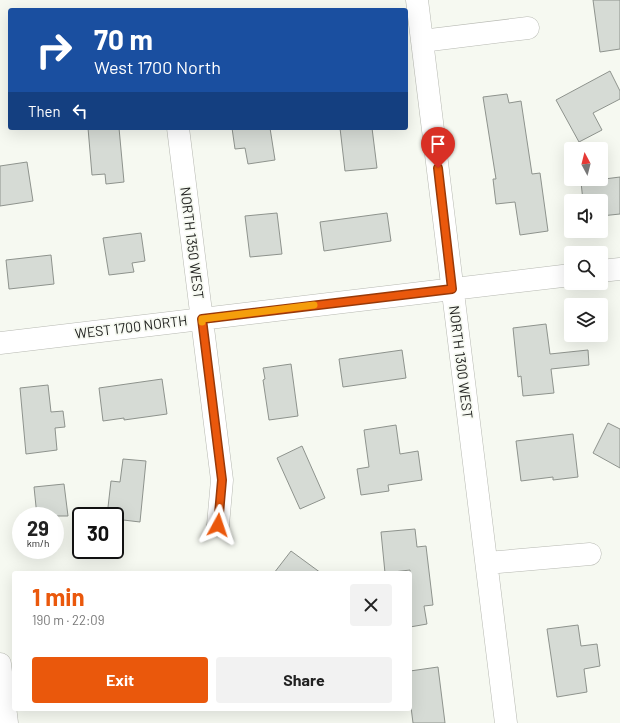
<!DOCTYPE html>
<html lang="en">
<head>
<meta charset="utf-8">
<style>
  :root { --surface:#fff; --page:#f2f2f2; --text:#222; --muted:#767676; --accent:#ea580c }
  body { margin:0; font-family:Barlow,sans-serif; background:var(--page); color:var(--text); height:100vh; display:flex; flex-direction:column; font-size:15px; white-space:nowrap }
  * { box-sizing:border-box; margin:0 }
  p { font-size:13px; color:var(--muted) }
  .icon { flex:none; width:22px; height:22px; fill:none; stroke:currentColor; stroke-width:2; stroke-linecap:round; stroke-linejoin:round }
  .map { position:relative; flex:1; overflow:hidden }
  .side { position:absolute; left:12px; top:571px; width:400px; height:140px; display:flex; flex-direction:column; background:var(--surface); border-radius:4px; box-shadow:0 4px 16px #0002 }
  .side>* { flex:none }
  .banner { position:absolute; left:8px; top:8px; width:400px; height:122px; border-radius:4px; box-shadow:0 4px 16px #0002; background:#1a4fa0; color:#fff; overflow:hidden }
  .needle { width:26px; rotate:353deg }
  .tools { position:absolute; left:564px; top:142px; display:grid; gap:8px }
  .tools a { display:grid; place-items:center; width:44px; height:44px; border-radius:4px; background:var(--surface); box-shadow:0 4px 16px #0002; font-size:20px }
  .speed { position:absolute; left:12px; top:507px; display:flex; gap:8px; font-size:20px; font-weight:700; text-align:center }
  .speed>* { display:grid; place-content:center; width:52px; height:52px; border-radius:50%; background:var(--surface); box-shadow:0 4px 16px #0002; line-height:1 }
  .speed small { font-size:10px; font-weight:400 }
  .speed .limit { border:2px solid #111; border-radius:6px; background:#fff; color:#111 }
  .pin { position:absolute; display:grid; place-items:center; width:34px; height:34px; color:#fff; margin:-41px -17px; border-radius:50% 50% 50% 0; rotate:-45deg; box-shadow:0 0 4px #0007 }
  .pin .icon { rotate:45deg }
  .me { position:absolute; width:44px; margin:-22px; rotate:5deg; stroke-linejoin:round; filter:drop-shadow(0 0 3px #0008) }
  .turn { display:flex; align-items:center; gap:14px; height:84px; padding:0 20px; font-size:18px }
  .turn .icon { width:52px; height:52px; stroke-width:2.5 }
  .turn b { display:block; font-size:28px; line-height:34px }
  .then { display:flex; align-items:center; height:38px; padding:0 20px; background:#0003; gap:8px; font-size:15px }
  .round { display:grid; place-items:center; flex:none; width:42px; height:42px; border-radius:4px; background:var(--page) }
  .headline { display:flex; align-items:center; justify-content:space-between; height:68px; padding:0 20px }
  h1 { font-size:24px; font-weight:700; line-height:30px; color:var(--accent) }
  .cta { display:flex; gap:8px; margin-top:auto; padding:8px 20px }
  .cta a { flex:1; height:46px; border-radius:4px; background:var(--accent); color:#fff; font-size:16px; font-weight:700; line-height:46px; text-align:center }
  .cta a+a { background:var(--page); color:var(--text) }
  .map>svg:first-child { display:block }
</style>
</head>
<body>
<div class="map">
<svg width="620" height="723" viewBox="0 0 620 723">
  <rect width="100%" height="100%" fill="#f6f9f1"/>
  <!-- building -->
  <path fill="#d6dbd5" stroke="#8e938d" d="M593,0h27v49l-20,3z
    M610,71l10,20v8l-27,14 9,17 -23,12 -23,-42z
    M507,94l2,9 12,-2 11,73 8,-1 8,58 -28,4 -5,-33 -19,2 -3,-25h3l-13,-82z
    M88,128h31l5,54 -18,2 -1,-10 -13,1z
    M232,128h38l5,32 -27,4 -3,-16 -10,1z
    M340,128h32l5,40 -32,3z
    M27,162l6,39 -33,5v-40z
    M620,177v37l-19,2v-15h-18l-2,-19z
    M277,213l5,41 -32,3 -5,-41z
    M387,213l4,28 -67,10 -4,-29z
    M141,233l4,28 -13,2 2,9 -25,3 -6,-37z
    M51,255l3,29 -45,5 -3,-29z
    M546,324l4,30 38,-4 1,15 -38,4 3,24 -31,3 -2,-20 -3,1 -5,-49z
    M402,350l4,28 -63,9 -4,-28z
    M291,364l7,52 -29,4 -6,-40 2,-1 -2,-11z
    M162,379l5,35 -43,6v-2l-21,3 -4,-33z
    M48,385l3,27 12,-1 2,16 -10,1 2,22 -31,4 -6,-66z
    M608,423l12,6v39l-27,-15z
    M396,425l4,29 18,-3 4,29 -34,5 1,6 -28,4 -4,-26 12,-2 -5,-37z
    M573,434l5,43 -25,3v-3l-32,4 -5,-40z
    M302,446l23,52 -25,11 -23,-51z
    M123,459l23,2 -6,61 -25,-3v-3h-8l4,-35 9,1z
    M64,484l4,32h-31l-3,-29z
    M415,529l2,18 9,-1 7,59 -9,1 3,18 -17,3v-57l-25,3 -4,-41z
    M291,551l30,22h-47z
    M578,625l3,21 16,-2 3,22 -16,3 3,23 -30,5 -10,-68z
    M438,667l7,56h-32l-3,-24v-28z"/>
  <g fill="none" stroke-linecap="round" stroke-linejoin="round">
    <!-- minor casing -->
    <g stroke="#b7b9b2" stroke-width="23">
      <path id="minor" d="M417,0l89,723
        M422,41l106,-13
        M178,128l44,352 -4,45
        M601,271l19,-2
        M0,343l571,-68
        M487,563l103,-9
        M0,664l7,59"/>
    </g>
    <!-- minor -->
    <use href="#minor" stroke="#fff" stroke-width="22"/>
  </g>
  <g fill="none" stroke-linecap="round" stroke-linejoin="round">
    <!-- route casing -->
    <g stroke="#983908" stroke-width="10">
      <path id="route" d="M218,525l4,-45 -20,-161 250,-30 -14,-121"/>
    </g>
    <!-- route -->
    <use href="#route" stroke="#ea580c" stroke-width="7"/>
    <!-- slow -->
    <path stroke="#f59e0b" stroke-width="7" d="M202,322v-3l112,-14"/>
  </g>
  <g text-anchor="middle" stroke-width="3.5" stroke-linejoin="round" paint-order="stroke">
    <!-- street labels -->
    <g font-size="14" fill="#232422" stroke="#f6f9f1">
      <text transform="translate(192 243) rotate(83)" y="5">NORTH 1350 WEST</text>
      <text transform="translate(131 327) rotate(-7)" y="5">WEST 1700 NORTH</text>
      <text transform="translate(461 362) rotate(83)" y="5">NORTH 1300 WEST</text>
    </g>
  </g>
</svg>
<div class="tools">
<a><svg class="needle" viewBox="-14 -14 28 28"><path d="M0-13l5 13h-10z" fill="#e53935"/><path d="M0 13l5-13h-10z" fill="#767676"/></svg></a>
<a><svg class="icon" aria-label="sound" viewBox="0 0 24 24"><path d="M4 9h4l5-4v14l-5-4H4zM17 9q2 3 0 6"/></svg></a>
<a><svg class="icon" aria-label="search" viewBox="0 0 24 24"><circle cx="10" cy="10" r="6"/><path d="M15 15l6 6"/></svg></a>
<a><svg class="icon" aria-label="layers" viewBox="0 0 24 24"><path d="M12 4l9 5-9 5-9-5zM3 14l9 5 9-5"/></svg></a>
</div>
<div class="speed"><div>29<small>km/h</small></div><div class="limit">30</div></div>
<div class="pin" style="left:438px;top:168px;background:#d93025"><svg class="icon" aria-label="arrive" viewBox="0 0 24 24"><path d="M6 21V4h12l-3 4 3 4H6"/></svg></div>
<svg class="me" style="left:218px;top:525px" viewBox="-20 -20 40 40"><path d="M0-17L14 15 0 8-14 15z" fill="#ea580c" stroke="#fff" stroke-width="4"/></svg>
<div class="banner">
<div class="turn"><svg class="icon" aria-label="right" viewBox="0 0 24 24"><path d="M7 20v-9h11M14 6l5 5-5 5"/></svg><div><b>70 m</b>West 1700 North</div></div>
<div class="then">Then<svg class="icon" aria-label="left" viewBox="0 0 24 24"><path d="M17 20v-9H6M10 6l-5 5 5 5"/></svg></div>
</div>
<section class="side">
<div class="headline"><div><h1>1 min</h1><p>190 m · 22:09</p></div><a class="round"><svg class="icon" aria-label="close" viewBox="0 0 24 24"><path d="M6 6l12 12M18 6L6 18"/></svg></a></div>
<div class="cta"><a>Exit</a><a>Share</a></div>
</section>
</div>
</body>
</html>
